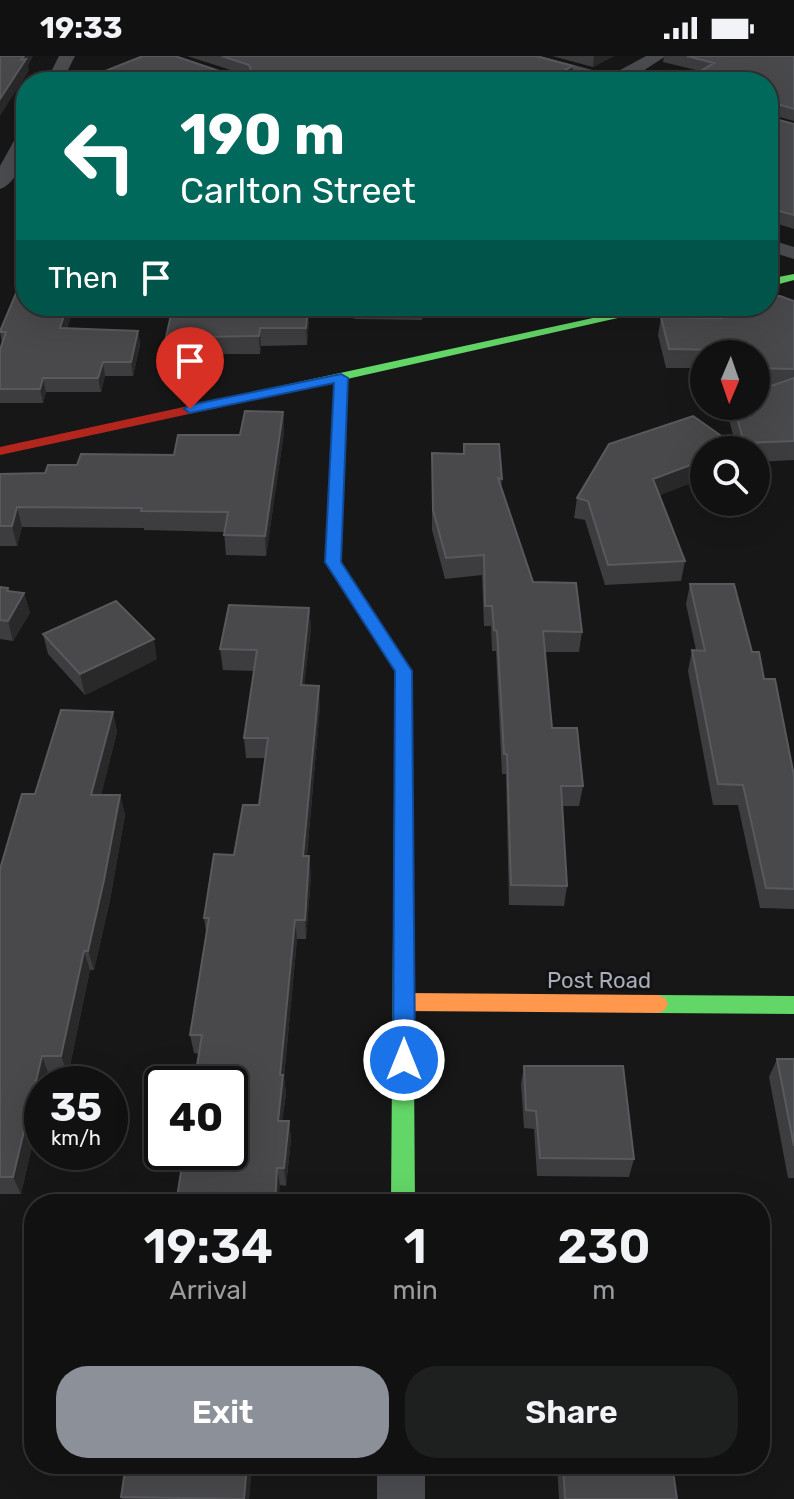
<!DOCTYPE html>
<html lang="en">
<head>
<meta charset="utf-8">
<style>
  :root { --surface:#111; --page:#1e1f1f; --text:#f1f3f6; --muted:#9c9d9f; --line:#303131; --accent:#8c9099 }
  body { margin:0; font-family:Rubik,sans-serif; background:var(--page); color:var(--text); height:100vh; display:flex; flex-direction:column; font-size:30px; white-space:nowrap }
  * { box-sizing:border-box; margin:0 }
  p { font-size:26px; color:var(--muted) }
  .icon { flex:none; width:44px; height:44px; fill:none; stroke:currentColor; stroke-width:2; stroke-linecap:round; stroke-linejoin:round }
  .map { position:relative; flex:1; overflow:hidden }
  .side { position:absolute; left:24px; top:1138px; width:746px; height:280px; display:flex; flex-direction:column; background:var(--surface); border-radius:32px; box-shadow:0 8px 32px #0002,0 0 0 2px var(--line) }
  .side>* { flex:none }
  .hud { position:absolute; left:16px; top:16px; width:762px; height:244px; border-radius:32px; box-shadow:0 8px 32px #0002,0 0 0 2px var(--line); background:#00695c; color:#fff; overflow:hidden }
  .needle { width:52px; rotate:182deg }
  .controls { position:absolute; left:690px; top:284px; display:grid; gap:16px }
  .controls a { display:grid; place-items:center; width:80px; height:80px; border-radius:50%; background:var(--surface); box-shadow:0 8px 32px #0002,0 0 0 2px var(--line); font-size:40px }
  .speed { position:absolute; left:24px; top:1010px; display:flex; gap:16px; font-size:40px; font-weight:700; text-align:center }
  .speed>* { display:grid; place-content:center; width:104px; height:104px; border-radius:50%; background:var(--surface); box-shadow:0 8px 32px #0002,0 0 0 2px var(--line); line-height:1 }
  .speed small { font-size:20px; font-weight:400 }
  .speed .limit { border:4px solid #111; border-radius:12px; background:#fff; color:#111 }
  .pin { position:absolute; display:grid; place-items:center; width:68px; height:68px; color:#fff; margin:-82px -34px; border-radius:50% 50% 50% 0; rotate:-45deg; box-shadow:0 0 8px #0007 }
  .pin .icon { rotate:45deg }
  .me { position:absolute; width:88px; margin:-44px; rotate:0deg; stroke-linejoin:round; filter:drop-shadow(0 0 6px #0008) }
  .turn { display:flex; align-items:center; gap:28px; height:168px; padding:0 32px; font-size:36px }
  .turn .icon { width:104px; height:104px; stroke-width:2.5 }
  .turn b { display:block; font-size:56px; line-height:68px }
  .then { display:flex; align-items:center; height:76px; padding:0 32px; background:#0003; gap:16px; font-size:30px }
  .eta { display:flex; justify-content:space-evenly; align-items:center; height:136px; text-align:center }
  .eta b { font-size:48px; font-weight:600; line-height:56px }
  .cta { display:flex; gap:16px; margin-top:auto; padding:16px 32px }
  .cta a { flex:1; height:92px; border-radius:32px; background:var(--accent); color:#fff; font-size:32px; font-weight:600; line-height:92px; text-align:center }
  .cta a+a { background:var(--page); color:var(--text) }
  .status { display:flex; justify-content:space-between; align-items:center; height:56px; padding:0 40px; background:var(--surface); direction:ltr }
  .status svg { height:22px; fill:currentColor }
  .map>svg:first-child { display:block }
</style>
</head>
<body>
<div class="status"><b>19:33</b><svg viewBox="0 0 49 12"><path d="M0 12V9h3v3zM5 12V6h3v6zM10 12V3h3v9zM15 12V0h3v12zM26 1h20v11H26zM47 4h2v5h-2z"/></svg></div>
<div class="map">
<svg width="794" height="1443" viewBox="0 0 794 1443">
  <rect width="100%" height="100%" fill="#171717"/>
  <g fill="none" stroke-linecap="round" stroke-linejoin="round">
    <!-- street -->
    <path fill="#4b4c50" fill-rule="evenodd" d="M59,0h16l-13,26h-16z
      M514,0h26l71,19 35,-19h20l-40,26h-26l-84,-23z
      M26,73c0,18 -6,54 -26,60v-23l20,-36z
      M768,183l26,8v12l-26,-8z
      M377,1408h48v35h-48z"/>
    <!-- fast -->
    <path fill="#63d668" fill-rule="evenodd" d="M794,218v6l-26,7v-8z
      M648,250h23l-324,73 -6,183 70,109 4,533h-24l4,-533 -70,-109 9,-180 -72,16 -7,-4 7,-4z
      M658,939l136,1v18l-136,-1 -7,-3 -3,-6 3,-6z"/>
    <!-- slow -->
    <path fill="#ff974d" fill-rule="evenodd" d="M404,937l254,2 7,3 3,6 -3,6 -7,3 -254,-2 -7,-3 -3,-6 3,-6z"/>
    <!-- jam -->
    <path fill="#b3261e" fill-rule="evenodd" d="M262,334l7,4 -2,3 -267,58v-8z"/>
  </g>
  <!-- wall -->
  <path fill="#3d3d3f" d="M187,0h349l36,22 -8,4 -339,-9h15z
    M552,0h62l-21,11z
    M664,0h130v65l-25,-7 -69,-43 -37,-9z
    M768,61l26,7v105l-26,-8z
    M794,245v159l-38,2v-12l-20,-1 -32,29 -44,17 25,66 -4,20 -76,4 -20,-65 -11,-2 3,-20 159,-51 -7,-28 2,-13h25l11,-19h-11v-33h-52v14h-38l-8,-33 3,-18 51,1 -1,-4 2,-8h55z
    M26,250h48l-7,23 71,2 2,14 -7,31h-28l-4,16h-55l-3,11h-43v-53l2,-6 -2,-13z
    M310,250l-3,39 -46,1 -1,8h-57l-1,9h-35l-3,-17z
    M354,250h68v14l-68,-1z
    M283,356l1,20 -18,124 -40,-1 -2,-23 -80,-2v-2l-122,-1 -5,19h-17v-72l45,-1 32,-8 97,-10 66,-20z
    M464,388l38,35 -1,8 32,95 49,50 -3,20h-34l7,76 31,58 -4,20h-17l5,80 -3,20 -55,-1 -3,-131h-4l-6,-123h-4l-1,-25h-7l-2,-51 -37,4 -13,-49v-77l32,1z
    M690,528l62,68 12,27 30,97v133l-34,-1 -22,-103h-25l-25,-134 4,-21h4l-10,-46z
    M0,531l8,1 1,3 15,2 6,20 -17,28 -13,-2z
    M309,552l2,20 -7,57 16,21 -13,150h2l2,20 -5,63h-9l-13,139 2,16 -4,27h7l2,18 -5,47 -6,-1 -81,-131 -5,-1 -4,-18 16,-103 -2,-14 55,-113 6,-47h-19l-2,-20 10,-67 -31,-1 -3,-21z
    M43,578l114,25 -72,36 -37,-41z
    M113,656l4,20 -16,63h19l5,20 -15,85 -16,70h-4l-22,105h-19l-3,9h-4v19l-21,91h-21v-325z
    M777,1003h17v119h-6l-19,-101z
    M524,1010l110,93 -5,18 -92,-1 -3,-47 -10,-1 -3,-44z
    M126,1408h126l-3,35h-127l-1,-2z
    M557,1408h115l5,35h-118z"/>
  <!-- shaded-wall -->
  <path fill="#29292a" d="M24,0h9l-5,10 1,5 -29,45v-17z
    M594,0h20l-21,11z
    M573,10l-1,12 -8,4 -15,-4z
    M67,250h7l-11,36 -3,-14z
    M308,250h2l-3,39 -1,-17z
    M260,272l1,18 -1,8 -1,-18z
    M138,275l2,14 -7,31 -2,-14z
    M201,281l2,17 -1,9 -2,-18z
    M103,306l2,14 -4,16 -3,-14z
    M43,322l3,14 -3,11 -3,-14z
    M283,356l1,20 -18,124 -1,-20z
    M704,404v18l-54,21 3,-20z
    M17,451l5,20 -5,19 -5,-20z
    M24,537l6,20 -17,28 -5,-20z
    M309,552l2,20 -9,77 -1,-20z
    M154,583l3,20 -72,36 -5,-21z
    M319,630l1,20 -15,170 -2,-20z
    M113,656l4,20 -21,83 -5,-20z
    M120,739l5,20 -15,85 -16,70 -6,-19z
    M309,800l2,20 -5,63 -1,-19z
    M295,864l2,19 -13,139 2,16 -6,45 -2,-18 2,-46z
    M84,895l6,19 -22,105 -7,-19z
    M42,1000l7,19 -3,9h-4v19l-21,91 -8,-17z
    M289,1065l2,18 -5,47 -2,-18z
    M277,1112l3,17 -2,19h-3z
    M247,1408h5l-3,35h-5z"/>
  <!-- building -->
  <path fill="#49494c" stroke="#58595d" stroke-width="2" d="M0,0h24l-3,4 5,-1 -26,40z
    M143,0h32l50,17h27l-3,-8 -27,-9h314l37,10 -24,12 14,4h-464l6,-11z
    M687,0h107v53l-23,-7 -3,3v-23h-86l32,-19z
    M768,61l26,7v91l-26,-7z
    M26,214v36h41l-7,22 78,3 -7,31h-28l-5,16h-55l-3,11h-40v-39l6,-18h-6v-1z
    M768,240h12l14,5v68l-38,-1v-14h-35l-1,-4 -51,-1 -8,-32 61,1 -4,-12h50z
    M173,250h135l-2,22h-46l-1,8 -58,1 -1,8 -36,1z
    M794,322v63l-50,2 -10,-37h22v-15z
    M245,355l38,1 -18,124 -41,-1 4,-23 -87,-1 1,-3 -125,-1 -5,19h-12v-52l45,-1 3,-8h29l4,-11 93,1 4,-20h62z
    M693,360l44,31 -7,3h-26v10l-51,19 32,82 -77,4 -20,-64 -11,-3 32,-54z
    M464,388h35l3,35 -4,-1 35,104 43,1 6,49 -39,-1 9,97h25l6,58h-22l6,100 -56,-1 -4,-131h-3l-7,-123 -3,-1 -2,-24h-7l-1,-51 -38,3 -13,-48 -1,-57 32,1z
    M690,528h44l18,68h7l5,27h11l19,97v113l-28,-1 -23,-103 -25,-1 -26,-134 13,1z
    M0,531l8,1 -1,3 17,2 -16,28 -8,-1z
    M116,545l38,38 -74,35 -37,-40z
    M229,549l80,3 -8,77 18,1 -16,170h6l-4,64h-10l-15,155h3l-5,46h11l-5,47h-7l-2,36h-99l8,-52h46v-68h-36l8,-49h-12l19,-117h-5l10,-64 20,1 9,-50h16l9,-67h-24l13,-88 -37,-1z
    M61,654l52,2 -22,83h29l-16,85 -16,71h-4l-23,105h-19l-29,121h-13v-308l22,-75h13z
    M777,1003h17v87z
    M524,1010h99l11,93 -94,-1 -4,-47 -10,-1z
    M126,1408h121l-3,35 -123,-2z
    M563,1408h109l5,35h-112z"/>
  <!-- route -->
  <path fill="#1a73e8" stroke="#114b97" stroke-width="2" d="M341,318l7,4 -7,184 71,109 3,389 -4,7 -7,3 -8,-3 -3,-7 2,-389 -70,-109 9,-179 -144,30 -6,-4 6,-4z"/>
  <g text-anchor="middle" stroke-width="6" stroke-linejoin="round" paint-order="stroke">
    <!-- street labels -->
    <g font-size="22" fill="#a8adb8" stroke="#111113">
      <text x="599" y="932">Post Road</text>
    </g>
  </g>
</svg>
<div class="controls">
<a><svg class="needle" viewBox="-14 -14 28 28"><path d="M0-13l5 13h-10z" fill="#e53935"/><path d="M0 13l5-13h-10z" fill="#9c9d9f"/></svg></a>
<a><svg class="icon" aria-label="search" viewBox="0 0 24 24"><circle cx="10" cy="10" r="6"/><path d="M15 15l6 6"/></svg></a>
</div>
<div class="speed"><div>35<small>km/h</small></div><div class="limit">40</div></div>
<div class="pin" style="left:190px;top:353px;background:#d93025"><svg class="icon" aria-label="arrive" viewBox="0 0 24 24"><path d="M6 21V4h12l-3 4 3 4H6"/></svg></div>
<svg class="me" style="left:404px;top:1004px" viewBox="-20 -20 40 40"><circle r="17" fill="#1a73e8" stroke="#fff" stroke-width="3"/><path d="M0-11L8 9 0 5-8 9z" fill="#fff"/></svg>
<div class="hud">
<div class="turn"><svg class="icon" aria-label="left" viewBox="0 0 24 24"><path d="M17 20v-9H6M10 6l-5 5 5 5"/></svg><div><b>190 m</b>Carlton Street</div></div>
<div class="then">Then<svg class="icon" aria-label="arrive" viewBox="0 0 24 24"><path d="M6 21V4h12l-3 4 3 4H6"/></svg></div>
</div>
<section class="side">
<div class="eta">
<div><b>19:34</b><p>Arrival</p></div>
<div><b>1</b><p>min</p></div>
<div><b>230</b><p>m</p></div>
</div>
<div class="cta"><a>Exit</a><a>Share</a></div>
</section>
</div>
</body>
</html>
